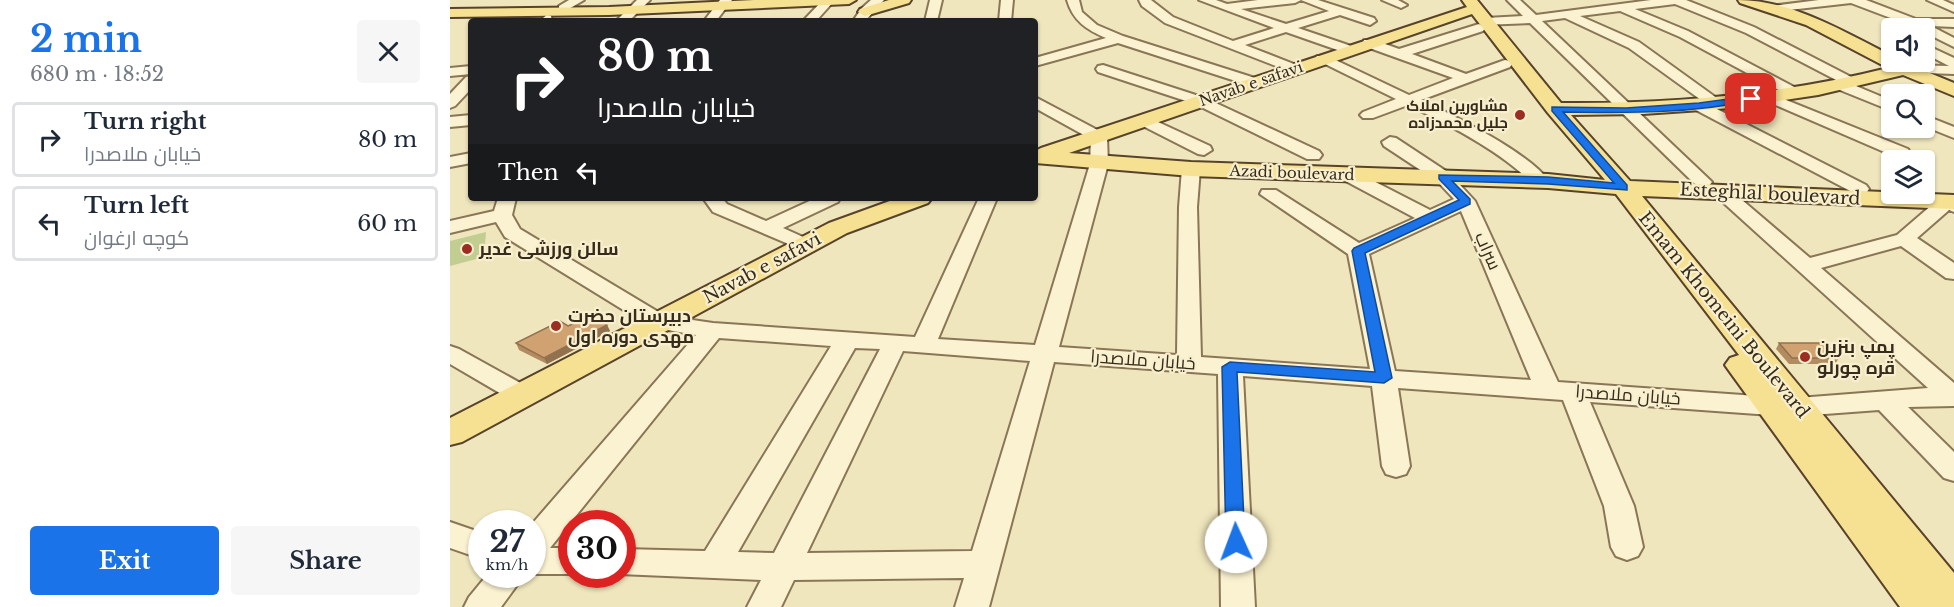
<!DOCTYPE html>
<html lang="en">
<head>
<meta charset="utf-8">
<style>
  :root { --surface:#fff; --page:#f6f6f7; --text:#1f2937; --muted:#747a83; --line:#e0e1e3; --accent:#1a73e8 }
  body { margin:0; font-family:"Libre Baskerville",Cairo,serif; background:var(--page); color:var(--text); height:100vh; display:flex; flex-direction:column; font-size:22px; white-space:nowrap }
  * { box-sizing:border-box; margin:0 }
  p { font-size:20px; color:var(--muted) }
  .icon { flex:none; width:33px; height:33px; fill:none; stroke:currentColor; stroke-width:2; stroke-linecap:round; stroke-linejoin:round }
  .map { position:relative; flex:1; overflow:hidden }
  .sheet { display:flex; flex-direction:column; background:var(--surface); width:450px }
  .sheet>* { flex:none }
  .guide { position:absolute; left:18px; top:18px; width:570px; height:183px; border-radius:6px; box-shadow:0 2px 4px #0004; background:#202124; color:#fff; overflow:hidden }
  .tools { position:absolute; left:1431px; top:18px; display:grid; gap:12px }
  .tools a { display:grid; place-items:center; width:54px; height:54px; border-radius:6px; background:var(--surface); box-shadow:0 2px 4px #0004; font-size:30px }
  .speed { position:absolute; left:18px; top:510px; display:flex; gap:12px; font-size:30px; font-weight:700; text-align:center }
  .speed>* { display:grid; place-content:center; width:78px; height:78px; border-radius:50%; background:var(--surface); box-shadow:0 2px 4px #0004; line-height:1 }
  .speed small { font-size:15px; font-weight:400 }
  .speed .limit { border:9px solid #d22; background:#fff; color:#111 }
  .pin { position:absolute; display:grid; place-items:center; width:51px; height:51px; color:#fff; margin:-26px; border-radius:12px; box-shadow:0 3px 9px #0006 }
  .me { position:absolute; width:66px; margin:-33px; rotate:358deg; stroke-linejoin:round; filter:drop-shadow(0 0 4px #0008) }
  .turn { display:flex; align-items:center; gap:21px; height:126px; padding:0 30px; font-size:27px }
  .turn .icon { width:78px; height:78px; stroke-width:2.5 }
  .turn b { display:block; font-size:42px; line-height:51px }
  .then { display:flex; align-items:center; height:57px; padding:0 30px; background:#0003; gap:12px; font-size:22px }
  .round { display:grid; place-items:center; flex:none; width:63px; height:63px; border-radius:6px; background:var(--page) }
  .head { display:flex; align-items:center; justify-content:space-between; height:102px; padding:0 30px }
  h1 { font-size:36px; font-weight:700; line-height:45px; color:var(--accent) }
  .button { display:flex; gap:12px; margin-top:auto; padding:12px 30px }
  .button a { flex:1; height:69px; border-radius:6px; background:var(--accent); color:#fff; font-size:24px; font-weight:700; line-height:69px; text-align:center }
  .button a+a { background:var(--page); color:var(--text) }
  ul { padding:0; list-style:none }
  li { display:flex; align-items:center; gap:18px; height:75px; margin:0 12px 9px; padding:0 18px; border:3px solid var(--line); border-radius:6px }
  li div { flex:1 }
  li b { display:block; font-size:22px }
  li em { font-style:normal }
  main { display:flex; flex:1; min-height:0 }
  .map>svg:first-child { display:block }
</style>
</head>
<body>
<main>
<section class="sheet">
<div class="head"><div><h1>2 min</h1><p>680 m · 18:52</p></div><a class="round"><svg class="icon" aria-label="close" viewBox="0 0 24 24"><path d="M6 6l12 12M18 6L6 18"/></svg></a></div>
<ul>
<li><svg class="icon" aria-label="right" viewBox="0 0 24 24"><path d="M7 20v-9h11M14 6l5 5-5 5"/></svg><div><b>Turn right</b><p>خیابان ملاصدرا</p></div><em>80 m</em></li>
<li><svg class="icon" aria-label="left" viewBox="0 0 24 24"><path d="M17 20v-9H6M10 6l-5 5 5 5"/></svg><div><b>Turn left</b><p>کوچه ارغوان</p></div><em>60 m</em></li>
</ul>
<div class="button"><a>Exit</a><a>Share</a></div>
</section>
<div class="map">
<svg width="1504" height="607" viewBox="0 0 1504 607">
  <rect width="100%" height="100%" fill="#f0e6bd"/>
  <!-- green -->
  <path fill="#c2ce91" d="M36,232l-2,25 -34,9v-25z"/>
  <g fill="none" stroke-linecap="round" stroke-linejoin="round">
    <!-- minor casing -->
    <g stroke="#897656" stroke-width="4">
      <path id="minor" d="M119,0h15l-17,10h-8v-4z
        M187,0h13l-21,21h-13z
        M270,0h12l-16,21h-12z
        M373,0l11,1 -18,20h-13z
        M421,0h13l-19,21h-12l9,-13z
        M480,0h12l-5,21h-12z
        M551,0h12l-2,21h-12z
        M617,0h12l3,12 15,13 26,11 135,43 2,3 -7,4 -5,-1 -130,-42 -83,23v-8l71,-20c-19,-8 -33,-17 -39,-38z
        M689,0h12l22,17 60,24 41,-13 -75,-28h17l11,4 31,-4h43l-6,3 -54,6 45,15 43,-13 -28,-11h17l56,18 2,3 -6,4 -30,-10 -42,13 56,19 2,3 -7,4 -63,-22 -41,13 54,21 2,3 -2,3 -5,1 -129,-50 -23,-17z
        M932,0h16l9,5 -6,3z
        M1057,0h13l16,15 115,-15h35l68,27 103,53 2,3 -3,3 36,15v10l-57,-23 -2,-3 5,-4 -92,-48 -71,-29 -40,5 53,22 110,58 2,3 -2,3h-10l-108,-58 -60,-26 -40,5 59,26 86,62 -3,3 -7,1 151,77 3,4 -3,4h-12l-160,-84 -3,-3 3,-3 5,-2 9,4 -79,-57 -64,-30 -23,3 170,161 -3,4h-12l-167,-163 -48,2v-6l4,-1 37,-2z
        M1369,0h47l50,19h38v8l-23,-1 23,12v9l-30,-15v-4h-7l-66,-25 -80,9 -6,-3 6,-3z
        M1477,0h16l11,5v7z
        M97,15l4,1 1,5h-13z
        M1029,24l6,4 -2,3 -71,23 54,20 39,-14 5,1 2,3 -2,3 -89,33c32,15 108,53 127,80l-3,4h-12c-31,-32 -85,-60 -125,-79l-35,13h-10l-3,-3 3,-3 33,-13 -81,-40 2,-3h10l82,39 44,-17 -89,-32 -1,-3 1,-3h10l25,9z
        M1474,44l30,14v16l-55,-2 -2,-3 2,-3 5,-1 45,1 -25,-13z
        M653,65l102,33 114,53 3,4 -3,4h-12l-112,-55 -97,-32 -2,-3 2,-3z
        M21,66v8l-21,2v-8z
        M21,76v13l-16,17 -5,2v-14l16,-17z
        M1319,93l139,56 2,4 -2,4h-12l-132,-57 -2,-3z
        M585,97l70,37 2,3 1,27 -49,183 118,8 2,-148 3,-38 3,-4h12l3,4 -3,38 4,150 169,12 -22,-115 -88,-60 2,-4h14l83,53 56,-25 -73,-39 -3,-4 3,-4h12l76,39 24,-11 -17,-18 -53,-35 -2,-4 8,-5 6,1 53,35 26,28 83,181 213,15 9,3 4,6 -4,6 -9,3 -181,-13 44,104 9,41 -5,9 -11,4 -11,-4 -5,-9 -7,-41 -41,-106 -165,-12 12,78 -4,8 -10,3 -10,-3 -4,-8 -10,-80 -129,-10 12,231h-34l-3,-233 -164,-12 -65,245h-34l9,-29 -170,2 -13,27h-34l14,-27 -142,-6h3v-25l83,2 126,-205 -112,-8 -169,210h22v26h-40v-50l164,-189 -45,-8 -146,-90 -9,-15 -46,11v-12l44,-10 4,-13h18l-4,17 8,14 145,87 48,7 202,14 64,-139h18l-59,141 97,6 55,-181 1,-25 -56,-31zM1011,211l70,169 -136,-9 -26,-117zM405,348l25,1 -106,204 -36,-1zM453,351l127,10 -58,190 -165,2z
        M21,115v10l-21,2v-10z
        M1474,115l30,12v11l-30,-12z
        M695,116l65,30 2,4 -8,5 -6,-1 -59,-30 -2,-3 2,-3z
        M21,153v10l-21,4v-10z
        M1272,186l6,2 82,70 87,-23 43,-37h14v14l-5,-2 -32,28 37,25v16l-8,-1 -45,-32 -80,22 133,115v23l-46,1 46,45v29l-10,-3 -65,-68 -81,6 -9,-3 -4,-6 4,-6 9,-3 130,-10 -212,-192 -3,-4 3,-4z
        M253,198h19l5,6 39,17 50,-23h24l-2,4 -55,26 29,13 3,4 -3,4 -7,2 -92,-39z
        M0,346l9,3 74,41 4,6 -4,6 -9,3 -9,-3 -65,-38z
        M0,522l32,11v26l-32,-11z
        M38,574h37l-24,33h-37l5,-10z"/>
    </g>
    <!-- major casing -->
    <g stroke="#56432a" stroke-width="4">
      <path id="major" d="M304,0h102l-7,4 -240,11 -159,2v-8l159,-2z
        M439,0h22l-2,3 -44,13 -7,-4 2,-3z
        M1012,0h15l84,103c110,1 220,-8 327,-35l-82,-43 -66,-22 -2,-3c54,0 106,32 154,56v6h11l51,21v13l-51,-21 -85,20 -87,13 -88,6 -72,1 59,66 324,14v14l-312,-13 312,377v34h-54l-170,-235 -5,-7 5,-7 9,-3 -123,-161 -68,-6 -357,-12 -156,-13v-12l6,-3 426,-141zM1022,14l76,99 57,67 -57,-6 -357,-12 -122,-9z
        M448,198h34l-4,5 -81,30 -385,209 -12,3v-27l379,-195z"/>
    </g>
    <!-- minor -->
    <use href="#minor" fill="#fbf2d1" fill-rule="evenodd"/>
    <!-- major -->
    <use href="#major" fill="#f6e092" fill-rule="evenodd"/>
  </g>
  <!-- wall -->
  <path fill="#b38b61" d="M157,325l3,6 -63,33 -28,-14 -3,-7z
    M1329,343l60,15 -4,6h-46l-13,-15z"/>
  <!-- shaded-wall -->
  <path fill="#92714f" d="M157,325l3,6 -63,33 -3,-6z"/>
  <!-- building -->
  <path fill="#d0a271" stroke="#92714f" stroke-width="1.5" d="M141,316l16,9 -63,33 -28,-15 44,-22 8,5z
    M1329,343h46l14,15h-47z"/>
  <!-- route -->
  <path fill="#1a73e8" stroke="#114b97" stroke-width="1.5" d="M1301,96l4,3 -1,1c-63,14 -128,13 -191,12l64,73v5l-79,-6 -96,-3 18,18v5l-105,49 27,125 -8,5 -147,-11 8,170 -3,5 -6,2 -7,-2 -3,-5 -4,-175 8,-5 145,10 -23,-121 2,-3 105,-48 -20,-21v-4l109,2 66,6 -62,-72v-4l74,1 73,-5z"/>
  <!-- markers -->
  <g fill="#9b2d22" stroke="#f7efcd" stroke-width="2">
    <circle cx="1070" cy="115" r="6"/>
    <circle cx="17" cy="249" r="6"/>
    <circle cx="106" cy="326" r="6"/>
    <circle cx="1355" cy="357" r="6"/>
  </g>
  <g text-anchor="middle" stroke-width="4.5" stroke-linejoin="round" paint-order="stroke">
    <!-- far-street labels -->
    <g font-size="15" fill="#372b1b" stroke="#f7efcd">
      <text transform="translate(801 84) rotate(-19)" y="5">Navab e safavi</text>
      <text transform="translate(842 173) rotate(2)" y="5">Azadi boulevard</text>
    </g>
    <!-- far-poi labels -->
    <g font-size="15" font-weight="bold" fill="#372b1b" stroke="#f7efcd" text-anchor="end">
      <text x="1058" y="111">مشاورین املاک<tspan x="1058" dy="17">جلیل محمدزاده</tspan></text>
    </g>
    <!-- street labels -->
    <g font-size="18" fill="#372b1b" stroke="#f7efcd">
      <text transform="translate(1320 194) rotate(3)" y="6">Esteghlal boulevard</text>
      <text transform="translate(1038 251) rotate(66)" y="6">سراب</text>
      <text transform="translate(312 268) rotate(-28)" y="6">Navab e safavi</text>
      <text transform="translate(1274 315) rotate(51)" y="6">Emam Khomeini Boulevard</text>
      <text transform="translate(693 360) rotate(4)" y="6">خیابان ملاصدرا</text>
      <text transform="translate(1178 395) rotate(4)" y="6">خیابان ملاصدرا</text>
    </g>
    <!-- poi labels -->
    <g font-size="18" font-weight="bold" fill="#372b1b" stroke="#f7efcd" text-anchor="start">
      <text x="29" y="255">سالن ورزشی غدیر</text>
      <text x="118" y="322">دبیرستان حضرت<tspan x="118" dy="21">مهدی دوره اول</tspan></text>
      <text x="1367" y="353">پمپ بنزین<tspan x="1367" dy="21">قره چورلو</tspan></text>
    </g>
  </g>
</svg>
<div class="tools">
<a><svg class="icon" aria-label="sound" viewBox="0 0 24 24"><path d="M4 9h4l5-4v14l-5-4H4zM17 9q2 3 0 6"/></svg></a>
<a><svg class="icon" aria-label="search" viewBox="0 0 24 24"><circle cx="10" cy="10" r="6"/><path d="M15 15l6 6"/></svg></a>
<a><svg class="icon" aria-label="layers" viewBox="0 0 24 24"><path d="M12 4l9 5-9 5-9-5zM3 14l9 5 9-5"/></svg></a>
</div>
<div class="speed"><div>27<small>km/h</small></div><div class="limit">30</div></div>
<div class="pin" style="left:1301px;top:99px;background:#d93025"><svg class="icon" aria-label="arrive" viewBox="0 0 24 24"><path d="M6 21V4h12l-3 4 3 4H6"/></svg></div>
<svg class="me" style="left:786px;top:542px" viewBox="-20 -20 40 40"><circle r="19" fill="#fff"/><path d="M0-13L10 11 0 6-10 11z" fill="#1a73e8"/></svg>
<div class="guide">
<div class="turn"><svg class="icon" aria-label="right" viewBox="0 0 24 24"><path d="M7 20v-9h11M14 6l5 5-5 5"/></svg><div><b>80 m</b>خیابان ملاصدرا</div></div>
<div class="then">Then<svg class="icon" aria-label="left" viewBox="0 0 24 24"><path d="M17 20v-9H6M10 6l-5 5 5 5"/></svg></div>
</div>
</div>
</main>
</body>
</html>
